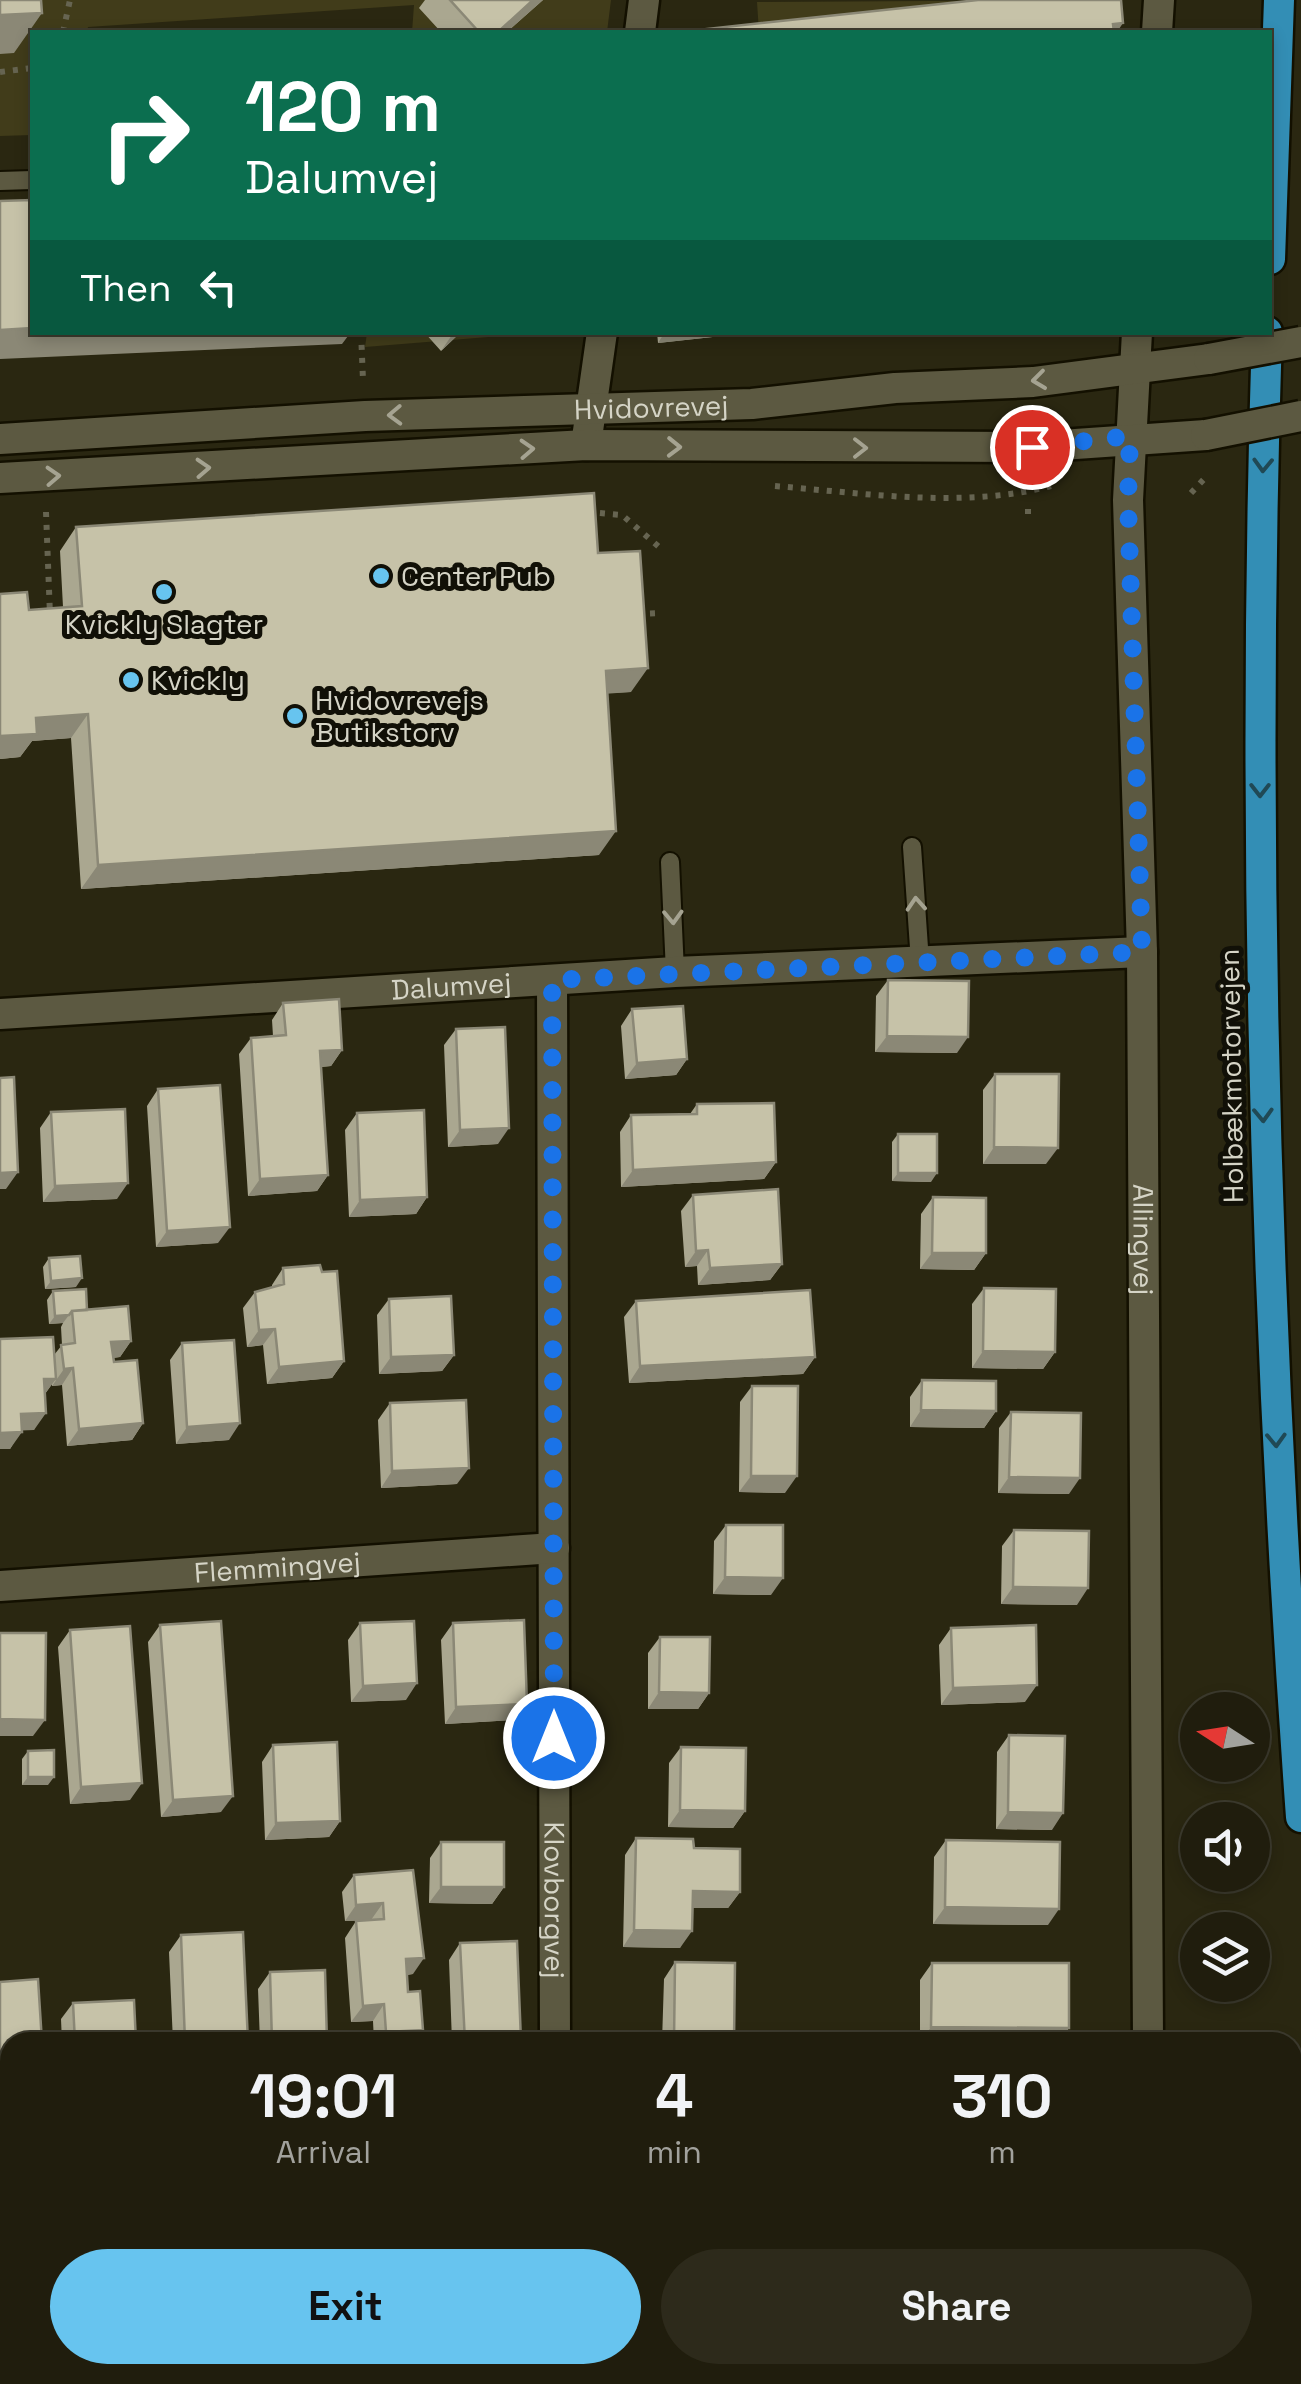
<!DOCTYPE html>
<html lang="en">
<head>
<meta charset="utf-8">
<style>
  :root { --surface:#201d0d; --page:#2d2a1b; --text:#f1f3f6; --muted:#a2a29d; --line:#3d3b2e; --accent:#67c4ef }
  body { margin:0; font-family:"Space Grotesk",sans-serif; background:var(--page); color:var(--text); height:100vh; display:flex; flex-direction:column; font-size:38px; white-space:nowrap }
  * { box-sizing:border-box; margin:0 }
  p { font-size:32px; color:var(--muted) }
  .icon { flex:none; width:55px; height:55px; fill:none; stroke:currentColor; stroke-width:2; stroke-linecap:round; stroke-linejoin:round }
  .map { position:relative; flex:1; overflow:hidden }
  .panel { position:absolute; left:0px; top:2032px; width:1302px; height:352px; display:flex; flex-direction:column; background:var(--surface); border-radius:30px 30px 0 0; box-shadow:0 5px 15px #0003,0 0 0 2px var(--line) }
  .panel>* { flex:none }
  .top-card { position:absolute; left:30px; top:30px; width:1242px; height:305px; border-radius:0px; box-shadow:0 5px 15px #0003,0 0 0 2px var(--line); background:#0b6e4f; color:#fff; overflow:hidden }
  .needle { width:65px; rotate:282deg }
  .tools { position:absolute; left:1180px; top:1692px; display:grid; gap:20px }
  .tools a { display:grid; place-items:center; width:90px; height:90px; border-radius:50%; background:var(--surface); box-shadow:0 5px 15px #0003,0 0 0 2px var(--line); font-size:50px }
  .pin { position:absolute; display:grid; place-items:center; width:85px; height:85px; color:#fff; margin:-42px; border:5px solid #fff; border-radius:50%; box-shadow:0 2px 10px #0007 }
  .me { position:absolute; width:110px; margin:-55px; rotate:0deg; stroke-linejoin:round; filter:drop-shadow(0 0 8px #0008) }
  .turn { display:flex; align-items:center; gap:35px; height:210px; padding:0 50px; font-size:45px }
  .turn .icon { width:130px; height:130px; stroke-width:2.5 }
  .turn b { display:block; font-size:70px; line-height:85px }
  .then { display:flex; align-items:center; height:95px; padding:0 50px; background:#0003; gap:20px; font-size:38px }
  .eta { display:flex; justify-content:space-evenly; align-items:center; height:170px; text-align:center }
  .eta b { font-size:60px; font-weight:600; line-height:70px }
  .cta { display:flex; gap:20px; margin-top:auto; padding:20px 50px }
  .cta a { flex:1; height:115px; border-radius:60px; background:var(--accent); color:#111; font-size:40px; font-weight:600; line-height:115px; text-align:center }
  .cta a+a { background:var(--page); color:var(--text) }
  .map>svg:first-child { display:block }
</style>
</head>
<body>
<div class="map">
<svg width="1301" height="2384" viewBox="0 0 1301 2384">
  <rect width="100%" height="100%" fill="#2a2711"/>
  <!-- green -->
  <path fill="#413c1a" d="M11,0h600l-4,32h-195l2,-27 -326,22 -1,5h-55v103l-32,1v-82z
    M1096,0l-76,32h-261l-2,-30z
    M367,333h169l-171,14z"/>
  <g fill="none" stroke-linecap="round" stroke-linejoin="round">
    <!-- lane casing -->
    <g stroke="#131000" stroke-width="22">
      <path id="lane" d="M0,181l32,-1
        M912,847l8,115
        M670,862l5,110"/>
    </g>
    <!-- street casing -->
    <g stroke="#131000" stroke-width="35">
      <g id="street">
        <path d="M640,32l4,-32"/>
        <path d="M586,445l16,-113"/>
        <path id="s1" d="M552,980l3,1062"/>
        <path id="s2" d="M0,1014l675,-42 467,-20"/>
        <path id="s3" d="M0,1586l554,-38"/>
        <path d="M0,2170l10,-1"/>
        <path d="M558,2375l1,9"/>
      </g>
    </g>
    <!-- secondary casing -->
    <g stroke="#131000" stroke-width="35">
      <g id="secondary">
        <path d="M1157,32l2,-32"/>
        <path id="s4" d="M1137,332l-9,168 14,452 6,1090"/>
        <path id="s5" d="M0,439l365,-23 387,-12 143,-16 138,-6 176,-23"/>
        <path d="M0,478l586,-33 446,2 174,-12"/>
        <path d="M1153,2375v9"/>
      </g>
    </g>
    <!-- highway casing -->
    <g stroke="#131000" stroke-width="35">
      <path id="highway" d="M1270,259l9,-259
        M1267,332c-16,496 -2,990 34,1485"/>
    </g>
    <!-- path -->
    <path stroke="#666451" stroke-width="6" stroke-dasharray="5 8" stroke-linecap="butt" d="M63,32l7,-32
      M0,72l32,-4
      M361,332l2,48
      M775,486c89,7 188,23 276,0
      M1191,493l14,-15
      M46,512l4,103
      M587,512l35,3 37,32
      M1028,514v-11
      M637,614l25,-1
      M1219,2375l2,9"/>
    <!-- lane -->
    <use href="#lane" stroke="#5c5941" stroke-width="18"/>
    <!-- street -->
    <use href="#street" stroke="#5c5941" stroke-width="30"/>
    <!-- secondary -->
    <use href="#secondary" stroke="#5c5941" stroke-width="30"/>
    <!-- highway -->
    <use href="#highway" stroke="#338eb5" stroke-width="30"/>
    <!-- secondary-bridge casing -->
    <g stroke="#131000" stroke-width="35" stroke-linecap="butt">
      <path id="secondary-bridge" d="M1209,359l92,-17
        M1206,435l95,-19"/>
    </g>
    <!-- secondary-bridge -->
    <use href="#secondary-bridge" stroke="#5c5941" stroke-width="30"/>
  </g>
  <!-- wall -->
  <path fill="#aaa790" d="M425,0h118l-36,32h-66l-22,-24z
    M424,332h37l-20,19z
    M657,332h101l-100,11z
    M76,527l522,26 33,139 -24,1 -8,162 -518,34 -10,-151 -39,3 -12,16 -20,2v-165l29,16 34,-3 -3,-56z
    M888,980l69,73 -82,-1 1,-56z
    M283,1003l59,47 -11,16 -10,1 7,108 -11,16 -69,5 -9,-142 12,-16 22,-2 -1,-16z
    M632,1009l55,50 -11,16 -51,4 -4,-53z
    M456,1029l42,115 -50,3 -4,-102z
    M995,1074l51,90h-63v-74z
    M158,1089l60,154 -62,4 -9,-141z
    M697,1104l79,58 -12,17 -143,8 -1,-55 11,-17 59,-1z
    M51,1112l66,87 -74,3 -3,-74z
    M357,1113l70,84 -11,17 -67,3 -4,-87z
    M898,1134l33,48 -39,-1v-39z
    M693,1195l89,69 -12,16 -72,5 -1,-19 -12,1 -4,-56z
    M933,1197l53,56 -12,17 -54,-1 1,-55z
    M49,1258l27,29 -31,2 -2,-22z
    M283,1268l61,93 -12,17 -65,6 -4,-39 -16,2 -4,-39 12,-16 17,-5v-2z
    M984,1288l71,64 -12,17 -71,-1v-64z
    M53,1291l34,19 44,31 -11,16 -7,1 1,4 29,61 -11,17 -65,6 -5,-61 -10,1v-2l-7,10 -11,36h-13l-11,19h-10v-110l54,16 8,-10 -1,-18 2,-4 -14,1 -2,-24z
    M389,1299l65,56 -12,16 -63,3 -2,-59z
    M636,1301l179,56 -12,17 -174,9 -5,-66z
    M182,1343l47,97 -53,4 -6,-84z
    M922,1380l74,31 -12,17 -74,-1v-30z
    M752,1386l33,107 -46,-1 1,-90z
    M390,1403l67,81 -76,4 -3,-68z
    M1011,1412l58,82 -71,-1 1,-65z
    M726,1525l45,70 -58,-1 1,-53z
    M1014,1530l63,75 -76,-1 1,-58z
    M360,1623l46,77 -55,2 -3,-62z
    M453,1623l74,81 -11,16 -71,4 -4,-84z
    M160,1625l61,187 -60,5 -13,-175z
    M951,1628l74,74 -84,3 -2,-60z
    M70,1630l60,170 -60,4 -12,-157z
    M660,1637l49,56 -11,16h-50v-56z
    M1009,1735l43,95 -56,-1 1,-77z
    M273,1745l67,76 -11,16 -64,3 -3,-78z
    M681,1747l64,64 -12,17 -65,-1 1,-64z
    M28,1751l20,34h-26v-26z
    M636,1838l58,10 46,44 -12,16h-36l-12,40 -57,-1 2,-92z
    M946,1840l102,85 -115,-1 1,-67z
    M441,1842l63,45 -12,17 -63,-1 1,-45z
    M413,1870v104l-6,1 7,67h-40l-1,-21 -22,1 -6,-84 11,-17 15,-1 -26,1 -3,-29 12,-17z
    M181,1935l67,107h-75l-4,-90z
    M460,1943l61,98 -1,1h-68l-3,-82z
    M675,1962l59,80h-72l2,-63z
    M932,1963l137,65 -10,14h-139v-62z
    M270,1972l57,70h-67l-2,-53z
    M73,2003l63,39h-74l-1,-23z
    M6,2237l-6,75v-67z"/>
  <!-- shaded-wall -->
  <path fill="#8b8876" d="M533,0h10l-36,32h-9z
    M42,13l-28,40 -14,1v-39z
    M1123,23l-6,9h-10l6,-8z
    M32,328v4h319l-9,12 -342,15v-29z
    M454,332h7l-20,19z
    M665,332h93l-100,11z
    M648,668l-17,24 -42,3 17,-24z
    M88,714l-17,24 -39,3 -12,16 -20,2v-23l36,-18z
    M616,831l-17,24 -518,34 17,-24z
    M887,1036l81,1 -11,16 -82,-1z
    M342,1050l-11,16 -23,2 12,-17z
    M687,1059l-11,16 -51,4 12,-16z
    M509,1128l-11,16 -50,3 12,-17z
    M994,1147l64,1 -12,16h-63z
    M776,1162l-12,17 -143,8 12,-17z
    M18,1172l-12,17h-6v-16z
    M898,1173h39l-6,9 -39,-1z
    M328,1175l-11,16 -69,5 12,-17z
    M128,1183l-11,16 -74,3 12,-16z
    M427,1197l-11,17 -67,3 11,-17z
    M230,1227l-12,16 -62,4 11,-16z
    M708,1250l-11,16 -12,1 11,-16z
    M932,1253h54l-12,17 -54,-1z
    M782,1264l-12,16 -72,5 12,-17z
    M82,1278l-6,9 -31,2 6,-8z
    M69,1315l-6,8 -14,1 6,-8z
    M275,1329l-12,16 -16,2 12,-17z
    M131,1341l-11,16 -20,2 11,-17z
    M983,1351l72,1 -12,17 -71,-1z
    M454,1355l-12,16 -63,3 12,-17z
    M815,1357l-12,17 -174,9 11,-17z
    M344,1361l-12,17 -65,6 12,-17z
    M73,1368l-11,17 -10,1 12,-17z
    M44,1379h12l-12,16z
    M921,1410l75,1 -12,17 -74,-1z
    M46,1413l-12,17 -25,1 12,-17z
    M143,1423l-11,17 -65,6 12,-17z
    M240,1423l-11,17 -53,4 11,-17z
    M22,1432l-12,17h-10v-16z
    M469,1468l-12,16 -76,4 11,-17z
    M751,1476h46l-12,17 -46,-1z
    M1009,1477l71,1 -11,16 -71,-1z
    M725,1577l58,1 -12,17 -58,-1z
    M1013,1587l75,1 -11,17 -76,-1z
    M417,1683l-11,17 -55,2 12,-16z
    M1037,1685l-12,17 -84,3 12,-17z
    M659,1692l50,1 -11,16h-50z
    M527,1704l-11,16 -71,4 11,-17z
    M0,1719l45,1 -12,16h-33z
    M28,1777h26l-6,8h-26z
    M142,1783l-12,17 -60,4 11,-17z
    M233,1796l-12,16 -60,5 12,-17z
    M680,1810l65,1 -12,17 -65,-1z
    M1008,1812l55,1 -11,17 -56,-1z
    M340,1821l-11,16 -64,3 11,-17z
    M441,1887h63l-12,17 -63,-1z
    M693,1891l47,1 -12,16h-47z
    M383,1903l-12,17 -26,1 11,-16z
    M945,1907l114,2 -11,16 -115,-1z
    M634,1930l58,1 -12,17 -57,-1z
    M424,1958l-11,16 -19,2 12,-17z
    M384,2004l-11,17 -22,1 12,-16z
    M931,2027l138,1 -10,14h-138z
    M423,2030l-9,12h-35l7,-10z
    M10,2094v16h-10v-15z
    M1,2295h9v18l-10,-1z
    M455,2375h50l-4,5 -51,2z"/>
  <!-- building -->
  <path fill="#c6c2a8" stroke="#8b8876" stroke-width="2.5" d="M0,0h41l1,13 -42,2z
    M450,0h83l-35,32h-19z
    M978,0h143l2,23 -10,1 1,8h-408v-3z
    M32,200v128l-32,2v-129z
    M594,493l4,60 42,-2 8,117 -42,3 10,160 -518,34 -10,-151 -52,4 1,16 -37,2v-142l27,-2 2,18 53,-4 -6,-79z
    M888,980l81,1 -1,56 -81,-1z
    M339,999l3,51 -22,1 8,124 -68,4 -9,-141 35,-3 -3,-32z
    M683,1006l4,53 -50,4 -5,-54z
    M505,1027l4,101 -49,2 -4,-101z
    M995,1074h64l-1,74 -64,-1z
    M14,1077l4,95 -18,1v-95z
    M220,1085l10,142 -63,4 -9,-142z
    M774,1103l2,59 -143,8 -2,-55 66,-1v-10z
    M125,1109l3,74 -73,3 -4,-74z
    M424,1110l3,87 -67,3 -3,-87z
    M898,1134h39v39h-39z
    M778,1189l4,75 -72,4 -2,-18 -12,1 -3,-56z
    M933,1197l53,1v55h-54z
    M80,1256l2,22 -31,3 -2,-23z
    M320,1265l2,7 15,-1 7,90 -65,6 -4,-38 -16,1 -4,-38 29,-8 -1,-16z
    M984,1288l72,1 -1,63 -72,-1z
    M86,1289l1,21 -15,1 -3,4 -14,1 -2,-25z
    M810,1290l5,67 -175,9 -4,-65z
    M451,1296l3,59 -63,2 -2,-58z
    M128,1306l3,35 -20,1 3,20 23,-2 6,63 -64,6 -6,-61 -9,1 -3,-24 14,-2 -3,-32z
    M53,1337l3,42h-12l2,34 -25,1 1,18 -22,1v-94z
    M234,1340l6,83 -53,4 -5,-84z
    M922,1380l74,1v30l-75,-1z
    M752,1386h46l-1,90h-46z
    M466,1400l3,68 -77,3 -2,-68z
    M1011,1412l70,1 -1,65 -71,-1z
    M726,1525h57v53l-58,-1z
    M1014,1530l75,1 -1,57 -75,-1z
    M524,1620l3,84 -71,3 -3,-84z
    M221,1621l12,175 -60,4 -13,-175z
    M414,1621l3,62 -54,3 -3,-63z
    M1036,1625l1,60 -84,3 -2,-60z
    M130,1626l12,157 -61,4 -11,-157z
    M0,1633h46l-1,87 -45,-1z
    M660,1637h50l-1,56 -50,-1z
    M1009,1735l56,1 -2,77 -55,-1z
    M337,1742l3,79 -64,2 -3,-78z
    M681,1747l65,1 -1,63 -65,-1z
    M54,1750v27h-26v-26z
    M636,1838l57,1 1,9 46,1v43l-47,-1 -1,40 -58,-1z
    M946,1840l114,2 -1,67 -114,-2z
    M441,1842h63v45h-63z
    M413,1870l11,88 -18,1 2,33 12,-1 3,39 -37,2 -2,-28 -21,2 -7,-85 28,-2 -1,-16 -27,2 -2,-30z
    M243,1932l5,110h-63l-4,-107z
    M517,1941l4,100 -56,1 -5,-99z
    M675,1962l60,1 -1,79h-60z
    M932,1963h137v65l-138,-1z
    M325,1970l2,72h-55l-2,-70z
    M38,1979l4,63h-32v52l-10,1v-113z
    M134,2000l2,42h-61l-2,-39z
    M6,2237h4v58h-9z
    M651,2376h77v8h-77z"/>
  <!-- one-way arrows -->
  <defs><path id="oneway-chevron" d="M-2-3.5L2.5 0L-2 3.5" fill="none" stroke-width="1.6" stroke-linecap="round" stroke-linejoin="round" transform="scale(2.5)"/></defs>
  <g stroke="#a5a391">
    <use href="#oneway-chevron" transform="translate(1039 380) rotate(173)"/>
    <use href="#oneway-chevron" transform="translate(395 415) rotate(178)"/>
    <use href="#oneway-chevron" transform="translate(674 447) rotate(1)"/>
    <use href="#oneway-chevron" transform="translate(860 448)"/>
    <use href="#oneway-chevron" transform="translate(527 449) rotate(-3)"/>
    <use href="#oneway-chevron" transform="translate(203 468) rotate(-3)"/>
    <use href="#oneway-chevron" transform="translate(53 476) rotate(-3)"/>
    <use href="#oneway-chevron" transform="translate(916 904) rotate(-94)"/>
    <use href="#oneway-chevron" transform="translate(673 917) rotate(88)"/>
  </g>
  <g stroke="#204955">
    <use href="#oneway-chevron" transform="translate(1263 465) rotate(92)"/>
    <use href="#oneway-chevron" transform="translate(1260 790) rotate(90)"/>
    <use href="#oneway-chevron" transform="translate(1263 1115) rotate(88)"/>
    <use href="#oneway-chevron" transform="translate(1276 1440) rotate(88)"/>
  </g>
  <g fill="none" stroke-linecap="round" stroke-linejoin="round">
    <!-- route -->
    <path stroke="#1a73e8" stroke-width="18" stroke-dasharray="0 32.4" d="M554,1738l-2,-758 590,-28 -14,-452 2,-64 -98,11"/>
  </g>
  <!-- markers -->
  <g fill="#67c4ef" stroke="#111007" stroke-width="4">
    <circle cx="381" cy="576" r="10"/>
    <circle cx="164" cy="592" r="10"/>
    <circle cx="131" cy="680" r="10"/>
    <circle cx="295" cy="716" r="10"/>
  </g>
  <g text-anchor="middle" stroke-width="10" stroke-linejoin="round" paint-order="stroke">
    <!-- street labels -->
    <g font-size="28" fill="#d5d4c6" stroke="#111007">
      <text dy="10" stroke="none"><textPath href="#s5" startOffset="652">Hvidovrevej</textPath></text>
      <text dy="10" stroke="none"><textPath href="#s2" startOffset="452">Dalumvej</textPath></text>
      <text transform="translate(1231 1076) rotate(-91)" y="10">Holbækmotorvejen</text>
      <text dy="10" stroke="none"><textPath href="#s4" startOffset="908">Allingvej</textPath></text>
      <text dy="10" stroke="none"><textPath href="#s3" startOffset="278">Flemmingvej</textPath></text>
      <text dy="10" stroke="none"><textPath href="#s1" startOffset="920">Klovborgvej</textPath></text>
    </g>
    <!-- poi labels -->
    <g font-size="28" fill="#d5d4c6" stroke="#111007" text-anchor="start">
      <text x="401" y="586">Center Pub</text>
      <text x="164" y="634" text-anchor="middle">Kvickly Slagter</text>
      <text x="151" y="690">Kvickly</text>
      <text x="315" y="710">Hvidovrevejs<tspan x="315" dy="32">Butikstorv</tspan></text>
    </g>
  </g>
</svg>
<div class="tools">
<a><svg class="needle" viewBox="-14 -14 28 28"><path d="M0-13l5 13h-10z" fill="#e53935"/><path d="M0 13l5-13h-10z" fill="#a2a29d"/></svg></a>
<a><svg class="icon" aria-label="sound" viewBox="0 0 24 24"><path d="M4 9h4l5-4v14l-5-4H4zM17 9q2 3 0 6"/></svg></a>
<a><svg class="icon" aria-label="layers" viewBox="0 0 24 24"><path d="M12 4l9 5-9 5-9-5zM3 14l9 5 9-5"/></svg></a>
</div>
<div class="pin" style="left:1032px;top:447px;background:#d93025"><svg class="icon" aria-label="arrive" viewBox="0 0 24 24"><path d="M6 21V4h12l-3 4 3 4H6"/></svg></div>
<svg class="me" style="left:554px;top:1738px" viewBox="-20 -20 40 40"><circle r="17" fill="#1a73e8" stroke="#fff" stroke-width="3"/><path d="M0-11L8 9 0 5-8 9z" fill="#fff"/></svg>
<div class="top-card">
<div class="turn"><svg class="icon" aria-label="right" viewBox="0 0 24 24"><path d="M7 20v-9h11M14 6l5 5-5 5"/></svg><div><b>120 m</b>Dalumvej</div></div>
<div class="then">Then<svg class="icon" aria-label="left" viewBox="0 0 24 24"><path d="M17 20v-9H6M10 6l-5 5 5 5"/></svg></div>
</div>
<section class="panel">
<div class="eta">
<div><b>19:01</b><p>Arrival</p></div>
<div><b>4</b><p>min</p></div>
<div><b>310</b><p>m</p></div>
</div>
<div class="cta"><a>Exit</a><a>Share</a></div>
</section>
</div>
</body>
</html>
